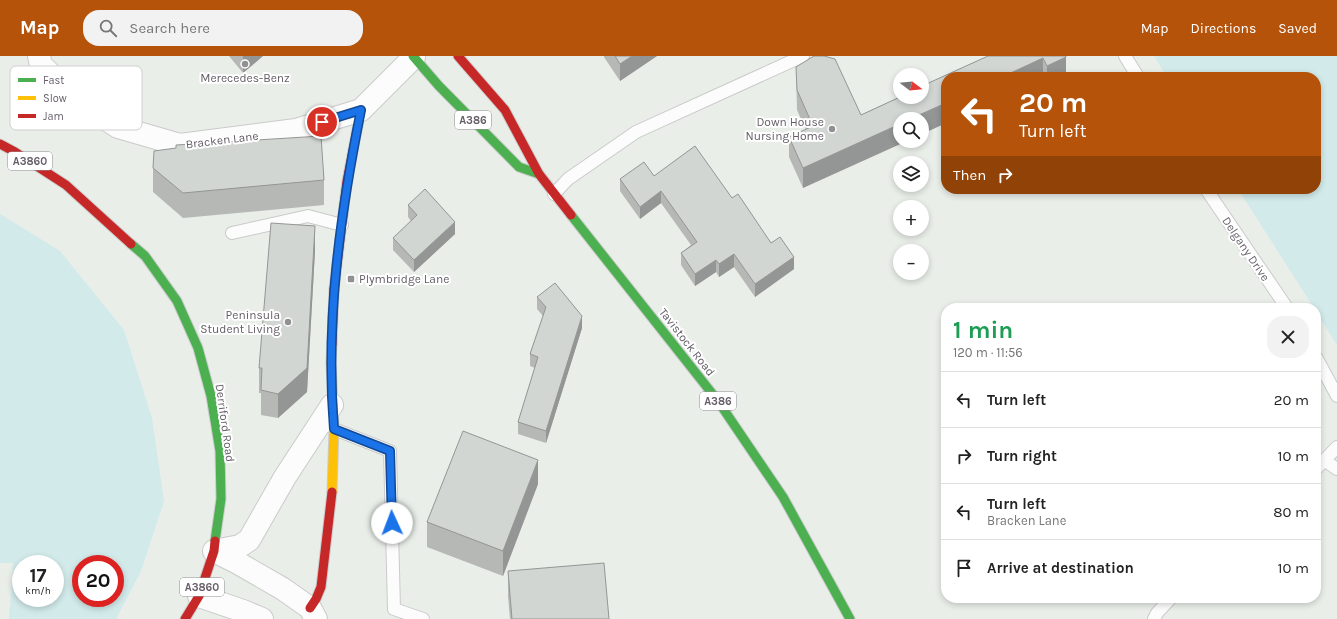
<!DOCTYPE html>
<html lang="en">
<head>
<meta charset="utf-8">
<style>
  :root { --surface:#fff; --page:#f2f2f2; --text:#222; --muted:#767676; --line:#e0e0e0; --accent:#b45309 }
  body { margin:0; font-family:Karla,sans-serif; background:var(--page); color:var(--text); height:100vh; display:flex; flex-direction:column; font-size:15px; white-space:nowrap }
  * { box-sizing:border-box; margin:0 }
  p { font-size:13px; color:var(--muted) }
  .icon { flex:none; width:22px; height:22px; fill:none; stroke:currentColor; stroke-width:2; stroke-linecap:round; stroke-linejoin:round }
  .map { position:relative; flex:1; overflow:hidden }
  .side { position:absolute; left:941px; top:247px; width:380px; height:300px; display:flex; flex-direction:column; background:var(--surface); border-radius:16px; box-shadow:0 2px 6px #0003 }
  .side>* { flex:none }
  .top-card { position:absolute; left:941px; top:16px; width:380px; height:122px; border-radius:16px; box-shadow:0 2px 6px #0003; background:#b45309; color:#fff; overflow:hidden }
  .needle { width:26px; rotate:106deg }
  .controls { position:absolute; left:893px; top:12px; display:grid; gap:8px }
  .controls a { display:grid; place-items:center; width:36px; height:36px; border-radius:50%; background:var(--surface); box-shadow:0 2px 6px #0003; font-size:20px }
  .speed { position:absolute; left:12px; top:499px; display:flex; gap:8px; font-size:20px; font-weight:700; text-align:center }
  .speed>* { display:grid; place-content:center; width:52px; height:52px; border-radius:50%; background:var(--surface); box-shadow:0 2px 6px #0003; line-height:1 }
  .speed small { font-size:10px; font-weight:400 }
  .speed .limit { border:6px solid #d22; background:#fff; color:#111 }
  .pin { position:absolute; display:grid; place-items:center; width:34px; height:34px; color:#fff; margin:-17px; border:2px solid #fff; border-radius:50%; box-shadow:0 1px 4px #0007 }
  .me { position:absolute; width:44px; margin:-22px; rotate:358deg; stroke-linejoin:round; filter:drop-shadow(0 0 3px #0008) }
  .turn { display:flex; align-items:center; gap:14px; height:84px; padding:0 12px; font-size:18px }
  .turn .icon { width:52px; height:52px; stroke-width:2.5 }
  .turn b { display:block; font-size:28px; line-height:34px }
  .then { display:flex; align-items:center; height:38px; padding:0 12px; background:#0003; gap:8px; font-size:15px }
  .round { display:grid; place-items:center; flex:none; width:42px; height:42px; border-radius:16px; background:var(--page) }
  .overview { display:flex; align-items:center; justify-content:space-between; height:68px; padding:0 12px }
  h1 { font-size:24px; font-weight:700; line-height:30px; color:#1e9e55 }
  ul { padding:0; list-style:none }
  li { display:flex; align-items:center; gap:12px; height:56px; padding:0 12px; border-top:1px solid var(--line) }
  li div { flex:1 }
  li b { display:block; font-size:15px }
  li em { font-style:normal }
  header { display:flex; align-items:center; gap:24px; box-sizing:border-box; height:56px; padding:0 20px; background:var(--accent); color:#fff }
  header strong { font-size:19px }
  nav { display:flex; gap:22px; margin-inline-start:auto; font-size:14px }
  .search { width:280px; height:36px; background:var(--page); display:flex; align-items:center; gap:10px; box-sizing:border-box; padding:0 14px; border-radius:16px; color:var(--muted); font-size:15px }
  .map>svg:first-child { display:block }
</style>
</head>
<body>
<header>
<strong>Map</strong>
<div class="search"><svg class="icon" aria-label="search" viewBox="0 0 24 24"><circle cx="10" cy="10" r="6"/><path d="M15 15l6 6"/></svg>Search here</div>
<nav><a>Map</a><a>Directions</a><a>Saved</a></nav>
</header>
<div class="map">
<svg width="1337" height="563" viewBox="0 0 1337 563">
  <rect width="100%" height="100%" fill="#e9eee9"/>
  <!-- green -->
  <path fill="#d2eaea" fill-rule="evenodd" d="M1154,0h183v289l-21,-33v-4h-2l-76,-119h78v-112h-149z
    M0,158l60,37 64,79 28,88 12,83 -23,70 -25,48h-107l4,-56h-13zM21,508h34v34h-34zM81,508h34v34h-34z"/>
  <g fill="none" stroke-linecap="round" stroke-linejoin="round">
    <!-- lane casing -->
    <g stroke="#cacaca" stroke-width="14">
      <path id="lane" d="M1125,0l13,21
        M1206,133l81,119
        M554,138l14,-15 68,-47 167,-76
        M232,177l76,-17 34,9
        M1316,301l21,39
        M334,373l56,22 4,158 29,10
        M1324,404l13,9
        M1316,413l21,-22
        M1154,563l3,-6 14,-15"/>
    </g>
    <!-- street casing -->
    <g stroke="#cacaca" stroke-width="24">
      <path id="street" d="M39,0l2,9 37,36 40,26 62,18 116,-15 65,-20 53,-53
        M214,495l26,-5 9,-6 36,-63 47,-72
        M214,495l24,12 45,26 27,19 6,11
        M199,540l44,15 19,8"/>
    </g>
    <!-- fast casing -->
    <g stroke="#cccccd" stroke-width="11">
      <path id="fast" d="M413,0l26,30 80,81 20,7
        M571,159l147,186 65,96 67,122
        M131,188l14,12 32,45 21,47 13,48 9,55 1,48 -6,42"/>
    </g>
    <!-- slow casing -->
    <g stroke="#cccccd" stroke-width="11">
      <path id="slow" d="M332,288l-1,18 3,67 -2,63"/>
    </g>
    <!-- jam casing -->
    <g stroke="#cccccd" stroke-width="11">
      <path id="jam" d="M458,0l47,54 34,64 32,41
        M0,88l15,8 51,33 65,59
        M332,288l2,-55 13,-108 14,-71
        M310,552l6,-9 5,-12 11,-95
        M185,563l14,-23 15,-45 1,-10"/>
    </g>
    <!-- lane -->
    <use href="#lane" stroke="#fcfcfc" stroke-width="12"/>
    <!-- street -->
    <use href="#street" stroke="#fcfcfc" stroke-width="22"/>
    <!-- fast -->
    <use href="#fast" stroke="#4caf50" stroke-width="9"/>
    <!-- slow -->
    <use href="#slow" stroke="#ffc107" stroke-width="9"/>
    <!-- jam -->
    <use href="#jam" stroke="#c62828" stroke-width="9"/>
  </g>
  <!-- wall -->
  <path fill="#b5b8b5" d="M229,0h34l-20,17z
    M604,0h53l-37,25 -16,-24z
    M988,0h78v21h-120v46l-24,11v-15l-119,69 -14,-31v-20l17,-7 -9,-20 -1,-43 65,48z
    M176,89l148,35v25l-141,13 -30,-26v-24l23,-20z
    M654,120l78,22 62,71 -39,28 -21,-30 -15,10 -3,-5 -21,14 -14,-21v-12l10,-8 -30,-42 -21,16 -20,-28v-12z
    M408,149l47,29 -41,38 -21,-22v-12l18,-17 -3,-4z
    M315,195l-8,141 -29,26 -17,-3v-22h-2v-25z
    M537,241l45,31 -36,115 -28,-9v-12l17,-54 -5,-2v-12l13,-38 -6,-7z
    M538,428l-35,92 -76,-29v-25z
    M508,515l101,48h-99l-2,-23z"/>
  <!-- shaded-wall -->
  <path fill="#939694" d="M243,0h20l-20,17z
    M632,0h25l-37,25v-17z
    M1066,1v20h-19v-11z
    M1043,2v19h-41z
    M946,47v20l-24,11v-15h-12z
    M900,68v17h7l-104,47v-20z
    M661,135v12l-21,16v-12z
    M455,166v12l-41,38v-12z
    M315,170v25l-8,141 -29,26v-24z
    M734,198v13l-15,10v-13z
    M794,201v12l-39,28v-13z
    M716,204v12l-21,14v-12z
    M582,260v12l-36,115v-12z
    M538,404v24l-35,92v-25z"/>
  <!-- building -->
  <path fill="#d2d6d3" stroke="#939694" d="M615,0h17l-12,8z
    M814,0h10l11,3 26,56 39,-18h22v-11l66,-30h78v1l-19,9 -4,-8 -41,19h-56v26l-36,16h-10v5l-97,44 -14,-31 24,-11 -16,-36 -1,-23z
    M321,80l3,44 -141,13 -30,-25 1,-17 22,-3v-3z
    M695,90l37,52 6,-4 33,49 9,-6 14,20 -39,27 -21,-30 -15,10 -3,-4 -21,14 -14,-21 16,-11 -36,-51 -21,16 -20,-28 24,-17 10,14z
    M425,133l30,33 -41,38 -21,-22 24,-23 -9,-10z
    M271,167l44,3 -8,142 -29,26 -17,-4 1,-22h-3z
    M555,227l27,33 -36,115 -28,-9 20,-65 -8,-3 16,-47 -9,-10z
    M463,375l75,29 -35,91 -76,-29z
    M604,507l5,56h-97l-4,-48z"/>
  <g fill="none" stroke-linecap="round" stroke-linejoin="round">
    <!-- route casing -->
    <g stroke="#114b97" stroke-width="10">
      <path id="route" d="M322,66l39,-12c-21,105 -36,212 -27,319l56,22 2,72"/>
    </g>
    <!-- route -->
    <use href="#route" stroke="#1a73e8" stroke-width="7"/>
  </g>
  <!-- markers -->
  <g fill="#939094" stroke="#fff" stroke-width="1.5">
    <circle cx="245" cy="8" r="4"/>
    <circle cx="832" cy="73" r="4"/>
    <rect x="347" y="219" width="8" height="8" rx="2"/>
    <circle cx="288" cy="266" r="4"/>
  </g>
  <g text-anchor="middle" stroke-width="4" stroke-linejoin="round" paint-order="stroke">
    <!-- shield labels -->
    <g fill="#fff" stroke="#928e95" stroke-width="1">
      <rect x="455" y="55" width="36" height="18" rx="3"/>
      <rect x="8" y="96" width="44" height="18" rx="3"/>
      <rect x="700" y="336" width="36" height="18" rx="3"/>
      <rect x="180" y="522" width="44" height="18" rx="3"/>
    </g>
    <g font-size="11" font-weight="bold" fill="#645d67">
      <text x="473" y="68">A386</text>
      <text x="30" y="109">A3860</text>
      <text x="718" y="349">A386</text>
      <text x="202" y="535">A3860</text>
    </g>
    <!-- poi labels -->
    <g font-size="12" fill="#645d67" stroke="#fff" text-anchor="end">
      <text x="245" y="26" text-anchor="middle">Merecedes-Benz</text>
      <text x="824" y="70">Down House<tspan x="824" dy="14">Nursing Home</tspan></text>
      <text x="359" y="227" text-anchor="start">Plymbridge Lane</text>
      <text x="280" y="263">Peninsula<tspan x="280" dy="14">Student Living</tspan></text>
    </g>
    <!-- street labels -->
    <g font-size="12" fill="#645d67" stroke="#fff">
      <text transform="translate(222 84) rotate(-7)" y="4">Bracken Lane</text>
      <text transform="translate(1246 193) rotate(56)" y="4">Delgany Drive</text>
      <text transform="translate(687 286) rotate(52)" y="4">Tavistock Road</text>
      <text transform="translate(225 367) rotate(82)" y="4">Derriford Road</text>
    </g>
  </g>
  <!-- legend -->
  <rect x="10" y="10" width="132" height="64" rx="6" fill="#fff" stroke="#d0ced1" stroke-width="1"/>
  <rect x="18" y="22" width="18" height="4" fill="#4caf50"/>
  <rect x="18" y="40" width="18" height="4" fill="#ffc107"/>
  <rect x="18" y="58" width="18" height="4" fill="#c62828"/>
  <g font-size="11" fill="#645d67">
    <text x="43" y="28">Fast</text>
    <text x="43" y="46">Slow</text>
    <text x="43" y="64">Jam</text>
  </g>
</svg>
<div class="controls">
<a><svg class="needle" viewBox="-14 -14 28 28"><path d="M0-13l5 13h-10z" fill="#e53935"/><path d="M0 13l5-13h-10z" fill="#767676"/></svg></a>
<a><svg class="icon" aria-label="search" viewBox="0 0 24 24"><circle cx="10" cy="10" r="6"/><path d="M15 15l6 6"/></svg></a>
<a><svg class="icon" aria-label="layers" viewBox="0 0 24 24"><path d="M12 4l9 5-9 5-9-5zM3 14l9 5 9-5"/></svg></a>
<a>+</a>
<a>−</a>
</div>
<div class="speed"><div>17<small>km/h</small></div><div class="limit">20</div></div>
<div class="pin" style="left:322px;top:66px;background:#d93025"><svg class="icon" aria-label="arrive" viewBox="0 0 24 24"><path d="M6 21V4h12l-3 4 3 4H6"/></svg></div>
<svg class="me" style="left:392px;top:467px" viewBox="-20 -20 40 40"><circle r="19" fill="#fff"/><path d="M0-13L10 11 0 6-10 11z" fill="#1a73e8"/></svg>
<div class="top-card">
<div class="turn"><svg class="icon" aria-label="left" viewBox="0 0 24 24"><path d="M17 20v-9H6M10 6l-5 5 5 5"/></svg><div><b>20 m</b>Turn left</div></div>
<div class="then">Then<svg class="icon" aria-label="right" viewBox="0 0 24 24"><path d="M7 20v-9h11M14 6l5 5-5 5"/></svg></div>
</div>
<section class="side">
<div class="overview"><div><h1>1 min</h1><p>120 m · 11:56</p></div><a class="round"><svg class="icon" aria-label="close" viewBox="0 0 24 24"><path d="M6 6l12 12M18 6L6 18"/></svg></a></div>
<ul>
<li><svg class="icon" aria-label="left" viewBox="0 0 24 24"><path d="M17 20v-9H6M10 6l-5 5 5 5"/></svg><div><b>Turn left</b></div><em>20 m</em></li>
<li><svg class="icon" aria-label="right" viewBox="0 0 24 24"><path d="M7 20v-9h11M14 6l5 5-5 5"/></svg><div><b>Turn right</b></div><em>10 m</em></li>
<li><svg class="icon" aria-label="left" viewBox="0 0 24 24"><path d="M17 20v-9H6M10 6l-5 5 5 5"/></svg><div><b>Turn left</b><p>Bracken Lane</p></div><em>80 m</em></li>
<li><svg class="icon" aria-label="arrive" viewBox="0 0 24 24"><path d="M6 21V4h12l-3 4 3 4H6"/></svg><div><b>Arrive at destination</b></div><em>10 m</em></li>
</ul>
</section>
</div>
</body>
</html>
